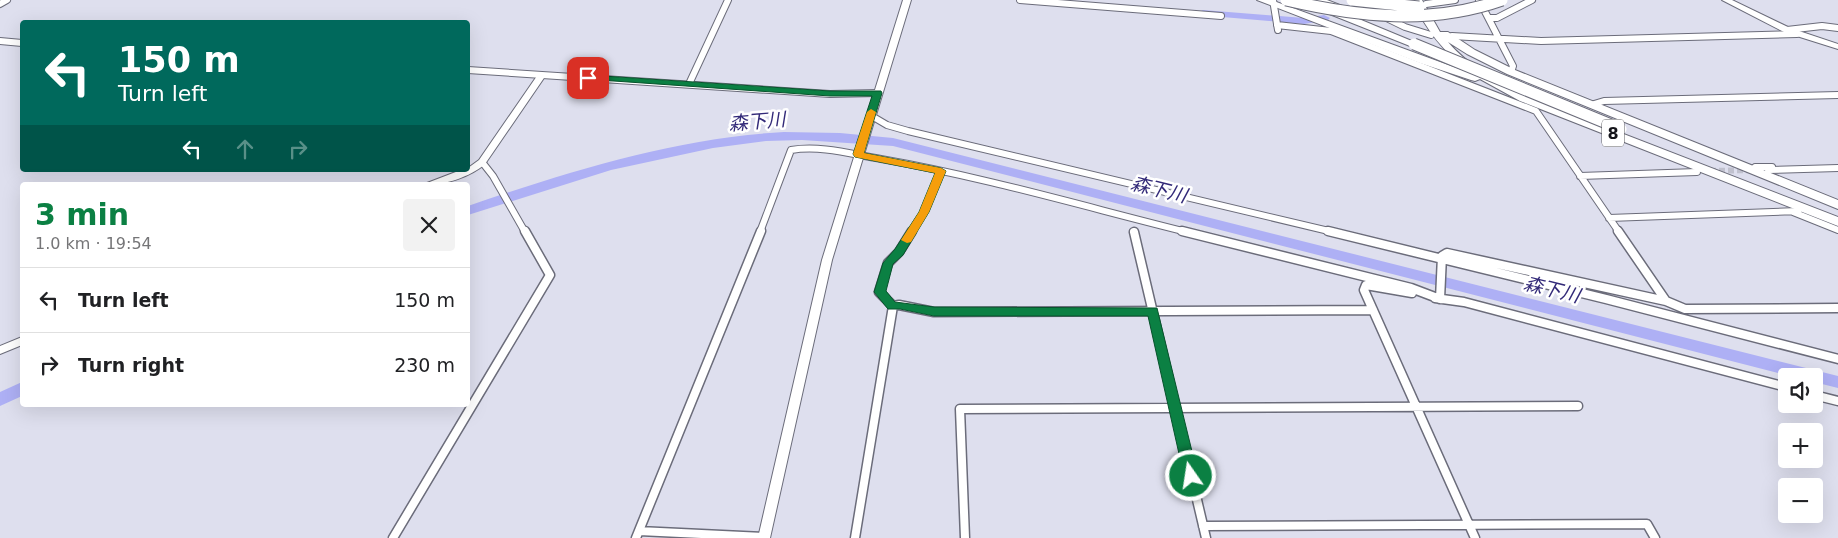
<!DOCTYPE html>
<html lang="en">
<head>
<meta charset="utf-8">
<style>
  :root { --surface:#fff; --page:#f2f2f2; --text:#202124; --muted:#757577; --line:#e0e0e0; --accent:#0b8043 }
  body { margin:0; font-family:"DejaVu Sans","Noto Sans JP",sans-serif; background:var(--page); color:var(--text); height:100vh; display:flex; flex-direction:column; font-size:19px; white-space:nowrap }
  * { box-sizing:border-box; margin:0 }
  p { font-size:16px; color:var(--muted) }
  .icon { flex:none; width:28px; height:28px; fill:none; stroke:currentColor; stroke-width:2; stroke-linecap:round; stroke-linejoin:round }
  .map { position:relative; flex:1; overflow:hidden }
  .side { position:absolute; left:20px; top:182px; width:450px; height:225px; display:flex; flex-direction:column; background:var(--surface); border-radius:5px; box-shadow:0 5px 20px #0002 }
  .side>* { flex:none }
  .top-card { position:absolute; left:20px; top:20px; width:450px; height:152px; border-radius:5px; box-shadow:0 5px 20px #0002; background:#00695c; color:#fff; overflow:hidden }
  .buttons { position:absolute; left:1778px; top:368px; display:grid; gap:10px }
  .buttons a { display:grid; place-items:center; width:45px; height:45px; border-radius:5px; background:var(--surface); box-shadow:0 5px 20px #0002; font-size:25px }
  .pin { position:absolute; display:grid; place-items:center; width:42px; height:42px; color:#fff; margin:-21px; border-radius:10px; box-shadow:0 2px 8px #0006 }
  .me { position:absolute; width:55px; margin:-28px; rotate:347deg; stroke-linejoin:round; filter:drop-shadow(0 0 4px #0008) }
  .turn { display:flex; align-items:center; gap:18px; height:105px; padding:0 15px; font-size:22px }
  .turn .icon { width:65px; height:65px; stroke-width:2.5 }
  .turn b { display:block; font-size:35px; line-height:42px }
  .lanes { display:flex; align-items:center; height:48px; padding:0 15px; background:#0003; justify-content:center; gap:25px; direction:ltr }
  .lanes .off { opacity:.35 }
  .round { display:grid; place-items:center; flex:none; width:52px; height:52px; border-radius:5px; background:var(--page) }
  .headline { display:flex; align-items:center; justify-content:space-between; height:85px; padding:0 15px }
  h1 { font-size:30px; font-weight:800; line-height:38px; color:var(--accent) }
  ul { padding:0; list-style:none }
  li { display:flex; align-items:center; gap:15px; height:65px; padding:0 15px; border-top:1px solid var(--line) }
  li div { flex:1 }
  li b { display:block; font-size:19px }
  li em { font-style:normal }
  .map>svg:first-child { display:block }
</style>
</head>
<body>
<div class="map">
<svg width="1838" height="538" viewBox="0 0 1838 538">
  <rect width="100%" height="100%" fill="#dedfee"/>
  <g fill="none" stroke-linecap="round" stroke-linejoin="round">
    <!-- river -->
    <path fill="#aeb0f5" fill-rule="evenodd" d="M1203,10l101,8 20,-3 6,3 -2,2 -24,4 -105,-9 -2,-2z
      M784,132l56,1 53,5 945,238v12l-24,-6v-6h-24l-897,-230 -91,-6 -36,1 -53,7 -102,22 -143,45v-9c102,-35 208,-68 316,-74z
      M22,382v14l-22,10v-14z"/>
    <!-- minor-tunnel -->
    <path stroke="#c0c1ce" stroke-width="6" stroke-dasharray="6 3" stroke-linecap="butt" d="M1710,171l43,-1"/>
    <!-- minor-far1 casing -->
    <g stroke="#6b6c7a" stroke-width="8">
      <path id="minor-far1" d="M1020,0l201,16
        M1273,0l5,30
        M1479,0l34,66 -2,6
        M1371,2l-7,5 41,20 26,8
        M0,4l7,-4
        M1426,4l29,-4
        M1490,18h7l35,-18
        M1277,25l54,6 205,80 83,121
        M1787,30l35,-4 16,2
        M1452,36l89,5 256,-7
        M0,41l22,2
        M468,70l362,24 48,-1
        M689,84l39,-84
        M1594,104l10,-3 234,-6
        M870,115l17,10 21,6 425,101
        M482,162l11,14 32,56
        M1753,169l2,-2h17
        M1768,170l70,-2
        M1580,176l117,-4
        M1793,212l45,18
        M1609,218l189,-7 2,-3
        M760,232l31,-82c30,-5 60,4 90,9 103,18 205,48 306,73
        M911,232l13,-20 17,-41"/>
    </g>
    <!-- minor casing -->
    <g stroke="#6b6c7a" stroke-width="11">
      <path id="minor" d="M1182,231l229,57 29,11
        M1328,231l278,68 232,60
        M1618,231l48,70
        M1134,232l72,306
        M1412,293l-46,-8 -2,5 111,248
        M1435,298l29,4 322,85
        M1440,299l2,-43 5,-3 219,48 19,8 153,-1
        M893,306l6,-1 35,7 439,-2
        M1814,395l24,6
        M1203,526l444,-2 8,14
        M639,531l125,6
        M393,538l157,-263 -25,-44
        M636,538l125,-307
        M855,538l38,-232 -14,-14 9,-29 11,-11 13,-21
        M965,538l-5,-129 618,-3"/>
    </g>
    <!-- tertiary casing -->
    <g stroke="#6b6c7a" stroke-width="2">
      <path id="tertiary" d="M903,0h8l-79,260 -62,278h-12l64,-278z
        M1722,0h10l58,28 48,16v5l-54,-17z
        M539,73h6l1,2 -61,89c-15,13 -40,21 -60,21l2,-2 34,-13h7v-2l11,-8z
        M22,337v8l-22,9v-8z"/>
    </g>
    <!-- trunk casing -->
    <g stroke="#6b6c7a" stroke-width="2">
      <path id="trunk" d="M1257,0h14l199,73c-26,-21 -44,-43 -58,-73h10l18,32h8l27,18 40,20 323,130v9l-331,-135 -40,-20 -19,-12c21,25 51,40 80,55l310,120v9l-318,-125 -40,-22 -5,2 -4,-1 -51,-17z
        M1313,0h14l18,7 1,2 -4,3 77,32 -5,3 -4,-1 -83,-33 -1,-2 4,-3z"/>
    </g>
    <!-- minor-far1 -->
    <use href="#minor-far1" stroke="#fff" stroke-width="6"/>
    <!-- minor -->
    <use href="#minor" stroke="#fff" stroke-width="8"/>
    <!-- tertiary -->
    <use href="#tertiary" fill="#fff" fill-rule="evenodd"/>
    <!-- trunk -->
    <use href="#trunk" fill="#fff" fill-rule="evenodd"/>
    <!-- trunk-bridge casing -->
    <g stroke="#6b6c7a" stroke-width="13" stroke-linecap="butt">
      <path id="trunk-bridge" d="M1286,0c72,17 145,25 216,0
        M1352,0l67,7
        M1414,44l207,85"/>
    </g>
    <!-- trunk-bridge -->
    <use href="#trunk-bridge" stroke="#fff" stroke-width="11"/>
  </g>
  <!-- route -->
  <path fill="#0b8043" stroke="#07532c" d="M588,75l242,16h51l1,2 -18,60 77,15 5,3 -17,41 -26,43 -10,9 -7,27 9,11 39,5 223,1 41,168 -2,4 -5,1 -4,-1 -3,-4 -36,-160h-214l-34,-7h-12l-14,-17 9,-29 12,-14 24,-37 16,-39 -80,-16 -2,-3 19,-58h-42l-245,-17 -2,-1z"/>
  <!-- slow -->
  <path fill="#f59e0b" d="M871,109l5,3 -12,41 77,15 5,3 -17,41 -18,30 -4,1 -6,-3 18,-28 16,-39 -80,-16 -2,-3 14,-42z"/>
  <g text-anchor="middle" stroke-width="5" stroke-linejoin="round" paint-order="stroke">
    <!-- shield labels -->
    <rect fill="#fff" stroke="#5a5a5f" stroke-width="1" x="1602" y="119.5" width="22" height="27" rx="4"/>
    <g font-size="16" font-weight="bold" fill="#14141a">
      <text x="1613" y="139">8</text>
    </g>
    <!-- water labels -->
    <g font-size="19" font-style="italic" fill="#332a79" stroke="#fff">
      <text transform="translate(757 121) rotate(-5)" y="7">森下川</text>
      <text transform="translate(1159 189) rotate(14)" y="7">森下川</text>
      <text transform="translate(1552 289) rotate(14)" y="7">森下川</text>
    </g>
  </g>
</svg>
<div class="buttons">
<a><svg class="icon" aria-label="sound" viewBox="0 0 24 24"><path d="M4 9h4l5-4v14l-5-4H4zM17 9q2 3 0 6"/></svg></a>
<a>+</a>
<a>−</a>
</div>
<div class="pin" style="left:588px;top:78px;background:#d93025"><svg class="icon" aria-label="arrive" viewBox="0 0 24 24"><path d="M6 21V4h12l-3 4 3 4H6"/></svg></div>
<svg class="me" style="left:1191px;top:476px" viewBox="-20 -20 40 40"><circle r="17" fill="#0b8043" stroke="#fff" stroke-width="3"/><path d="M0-11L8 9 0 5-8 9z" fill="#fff"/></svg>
<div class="top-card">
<div class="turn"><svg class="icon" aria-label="left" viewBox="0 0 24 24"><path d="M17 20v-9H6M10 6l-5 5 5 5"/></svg><div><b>150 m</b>Turn left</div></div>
<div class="lanes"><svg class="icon" aria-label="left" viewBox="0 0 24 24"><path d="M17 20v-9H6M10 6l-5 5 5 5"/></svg><svg class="icon off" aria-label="ahead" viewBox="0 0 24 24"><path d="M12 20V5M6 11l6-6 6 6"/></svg><svg class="icon off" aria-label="right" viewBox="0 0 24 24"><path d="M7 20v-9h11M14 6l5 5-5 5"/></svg></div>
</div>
<section class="side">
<div class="headline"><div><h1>3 min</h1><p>1.0 km · 19:54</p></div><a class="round"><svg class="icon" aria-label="close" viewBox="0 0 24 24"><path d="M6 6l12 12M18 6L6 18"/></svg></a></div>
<ul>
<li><svg class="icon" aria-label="left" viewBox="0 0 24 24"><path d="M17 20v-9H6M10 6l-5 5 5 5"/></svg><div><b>Turn left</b></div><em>150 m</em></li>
<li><svg class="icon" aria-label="right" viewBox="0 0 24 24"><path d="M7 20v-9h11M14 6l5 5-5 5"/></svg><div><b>Turn right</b></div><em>230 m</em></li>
</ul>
</section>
</div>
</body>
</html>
